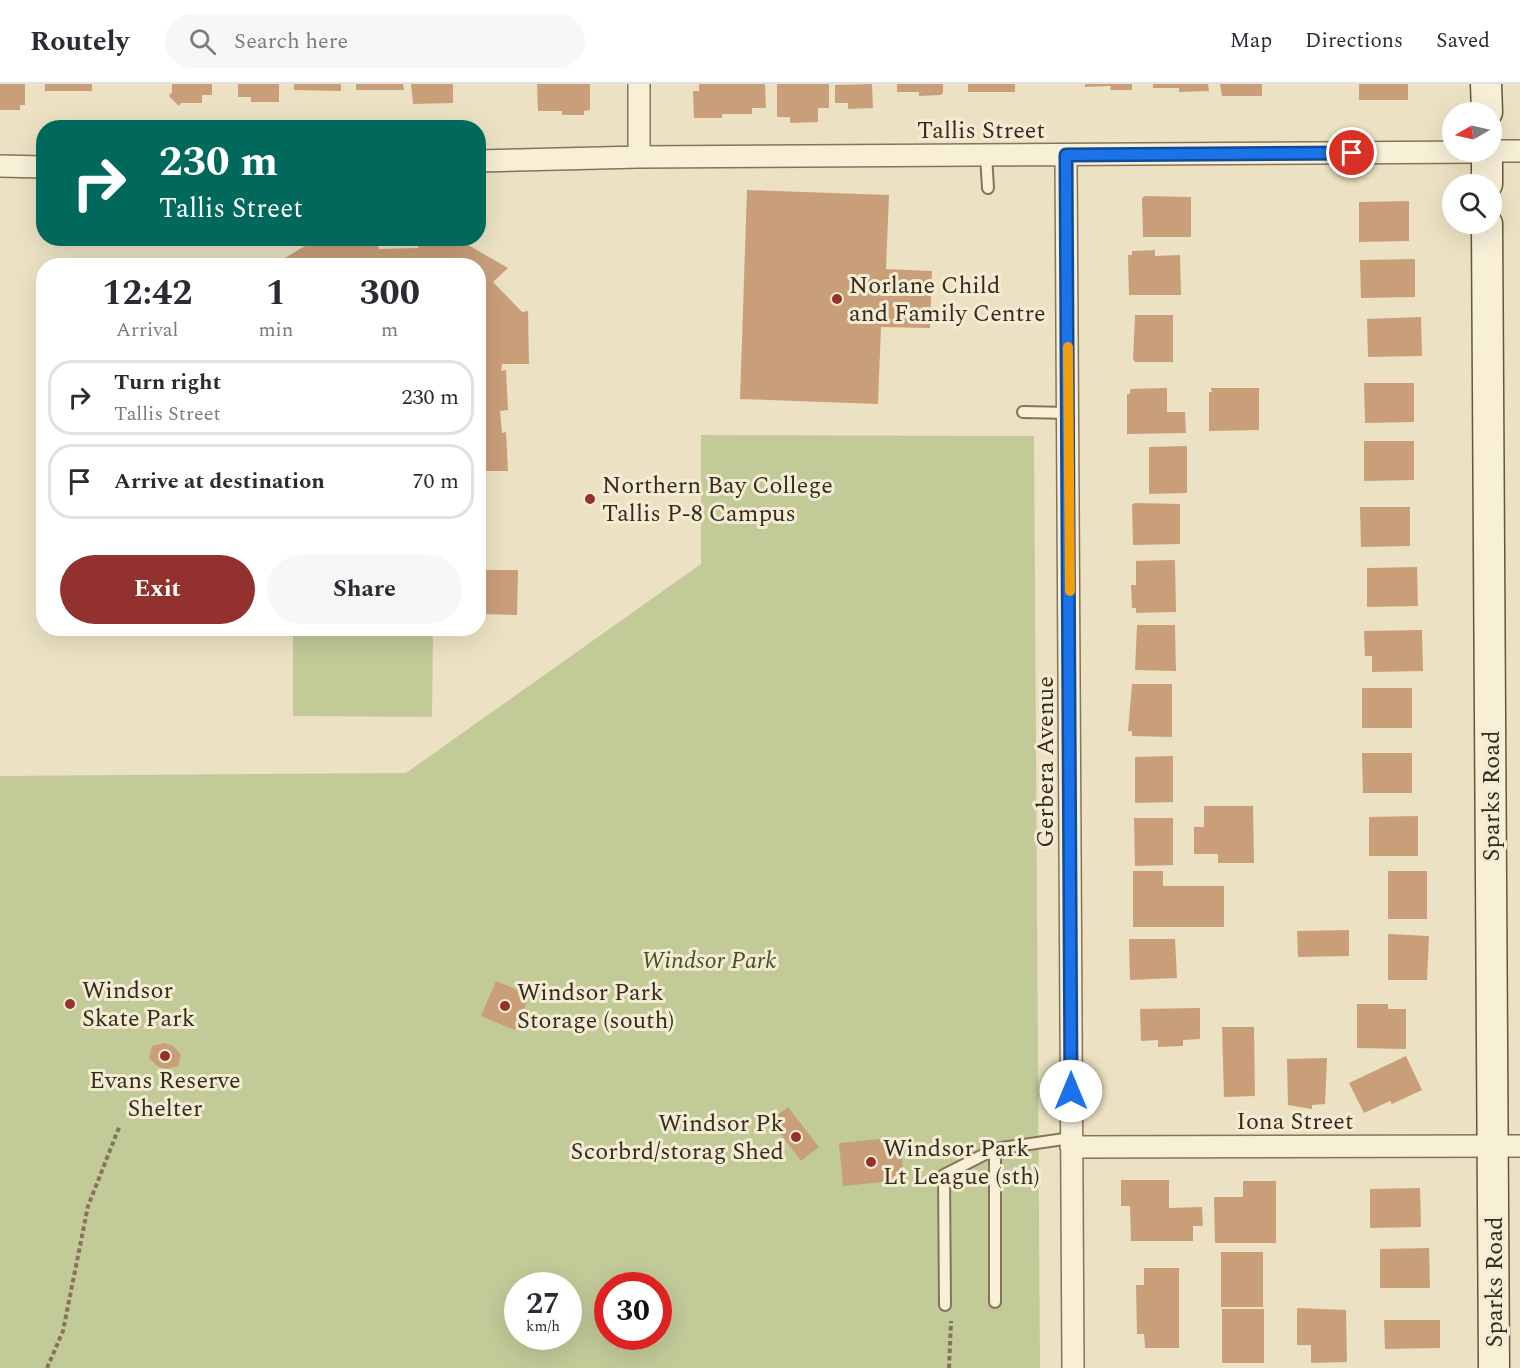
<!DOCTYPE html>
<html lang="en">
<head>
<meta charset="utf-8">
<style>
  :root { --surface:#fff; --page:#f7f7f7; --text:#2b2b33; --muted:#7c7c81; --line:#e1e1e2; --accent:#92312d }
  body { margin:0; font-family:Spectral,serif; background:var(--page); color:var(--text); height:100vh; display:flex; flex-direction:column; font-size:22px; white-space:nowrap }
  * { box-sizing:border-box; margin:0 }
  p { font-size:20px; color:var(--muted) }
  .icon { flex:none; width:33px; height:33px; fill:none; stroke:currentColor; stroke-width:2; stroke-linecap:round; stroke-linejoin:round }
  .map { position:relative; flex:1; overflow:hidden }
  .side { position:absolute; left:36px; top:174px; width:450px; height:378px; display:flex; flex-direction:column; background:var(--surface); border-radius:24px; box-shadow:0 6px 24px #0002 }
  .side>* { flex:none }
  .banner { position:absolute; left:36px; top:36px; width:450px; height:126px; border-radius:24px; box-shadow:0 6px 24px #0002; background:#00695c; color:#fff; overflow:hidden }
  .needle { width:39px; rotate:261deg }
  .fabs { position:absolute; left:1442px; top:18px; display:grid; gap:12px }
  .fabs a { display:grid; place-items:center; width:60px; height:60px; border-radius:50%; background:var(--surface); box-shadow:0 6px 24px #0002; font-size:30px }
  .speed { position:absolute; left:504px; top:1188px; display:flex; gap:12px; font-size:30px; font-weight:700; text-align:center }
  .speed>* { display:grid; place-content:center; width:78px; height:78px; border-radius:50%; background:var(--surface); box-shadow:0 6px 24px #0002; line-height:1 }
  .speed small { font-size:15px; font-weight:400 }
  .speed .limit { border:9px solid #d22; background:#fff; color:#111 }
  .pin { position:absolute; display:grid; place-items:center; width:51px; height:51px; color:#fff; margin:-26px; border:3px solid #fff; border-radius:50%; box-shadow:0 2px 6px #0007 }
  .me { position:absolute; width:66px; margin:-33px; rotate:0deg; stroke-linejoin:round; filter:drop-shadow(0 0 4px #0008) }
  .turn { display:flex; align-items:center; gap:21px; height:126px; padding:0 24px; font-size:27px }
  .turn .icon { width:78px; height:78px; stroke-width:2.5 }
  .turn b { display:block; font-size:42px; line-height:51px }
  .eta { display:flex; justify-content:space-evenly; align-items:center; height:102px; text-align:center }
  .eta b { font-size:36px; font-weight:700; line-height:42px }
  .button { display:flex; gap:12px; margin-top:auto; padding:12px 24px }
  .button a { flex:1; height:69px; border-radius:36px; background:var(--accent); color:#fff; font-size:24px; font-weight:700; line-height:69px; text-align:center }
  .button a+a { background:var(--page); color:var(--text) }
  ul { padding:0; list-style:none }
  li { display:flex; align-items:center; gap:18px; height:75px; margin:0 12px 9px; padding:0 12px; border:3px solid var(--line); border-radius:24px }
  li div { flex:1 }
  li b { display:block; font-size:22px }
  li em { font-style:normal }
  header { display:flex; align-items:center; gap:36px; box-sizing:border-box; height:84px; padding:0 30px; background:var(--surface); border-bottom:2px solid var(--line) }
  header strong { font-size:28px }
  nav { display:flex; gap:33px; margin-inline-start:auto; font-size:21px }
  .search { width:420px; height:54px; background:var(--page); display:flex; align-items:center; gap:15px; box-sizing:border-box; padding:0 21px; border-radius:33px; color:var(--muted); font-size:22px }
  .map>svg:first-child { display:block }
</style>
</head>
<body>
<header>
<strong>Routely</strong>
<div class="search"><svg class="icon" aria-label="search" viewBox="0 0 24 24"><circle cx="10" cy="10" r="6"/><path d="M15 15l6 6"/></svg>Search here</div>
<nav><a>Map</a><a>Directions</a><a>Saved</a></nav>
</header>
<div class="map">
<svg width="1520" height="1284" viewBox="0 0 1520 1284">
  <rect width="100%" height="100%" fill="#ece2c3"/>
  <!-- green -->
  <path fill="#c2ca98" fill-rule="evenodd" d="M701,351l333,1 6,932h-1040v-592l406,-3 295,-209zM518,1202h50v50h-50zM608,1202h50v50h-50z
    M293,545h140l-1,88 -139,-1z"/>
  <!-- building -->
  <path fill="#c99f7a" d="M0,0h25v21h-5v5h-20z
    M45,0h47v7h-47z
    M172,0h40v11h-10v8h-21l-2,3 -10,-10 3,-4z
    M238,0h41v18h-28v-5h-13z
    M294,0h47v7l-47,-1z
    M356,0h47l1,6h-48z
    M411,0h42v19l-40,1z
    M537,0h53v26l-6,1v4h-22v-4h-24z
    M699,0h66l1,24h-14v6h-30v4h-28l-1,-27h6z
    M777,0h52v24h-11v14l-28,1v-6h-13z
    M872,0l1,24 -25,1v-6h-13v-18z
    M897,0h46v9l-2,2 -22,1v-4h-22z
    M968,0h47v8h-47z
    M1085,0h47v6h-22l1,-4 -26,1z
    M1153,0h55l1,7 -30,1v-4h-26z
    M1220,0h42v12h-40z
    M1359,0h49v16h-49z
    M747,106l142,5 -3,74 46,2 -2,57 -49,-1 -3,77 -138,-5z
    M1145,112l46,1v40h-48l-1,-39z
    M1409,117v40l-50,1v-40z
    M318,154h58l3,11 39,-1 2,-10h36l52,30 -15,14 29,30 6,-1 1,53h-27l-1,7 5,-1 2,40 -8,1 2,22 4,-1 2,39h-30v-205h-194l-4,-5z
    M1155,166v6l25,-1 1,40h-52l-1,-40h4v-4z
    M1415,175v38l-54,1 -1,-38z
    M1135,231h38v47h-38l-2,-3z
    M1421,233l1,39 -54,1 -1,-38z
    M1364,299h50v39l-49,1z
    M1167,304v24h18l1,21 -59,1v-40h3v-5z
    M1211,304h48v42l-50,1v-39h3z
    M1364,357h50v39l-50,1z
    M1187,362v47l-38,1v-47z
    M1135,419l45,1v40l-47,1 -1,-40z
    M1360,423h50v39l-49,1z
    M1175,476l1,52 -40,1v-5h-4l-1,-23h5v-24z
    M1417,483l1,39 -51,1v-39z
    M478,486h40l-1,45 -39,-1z
    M1137,541h38l1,46 -41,-1z
    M1422,546l1,41 -51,1v-16h-7l-1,-25z
    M1132,600h40v53l-40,-1v-5h-4z
    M1362,604h50v40h-50z
    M1362,669h50v40h-49z
    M1173,672v46l-38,1v-46z
    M1204,722h49l1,57h-36v-9h-24v-27h10z
    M1418,732v40h-49v-39z
    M1134,734h39v47l-38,1z
    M1133,787h30v15h61v41h-91z
    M1388,787h39v48h-39z
    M1349,846v26l-51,1 -1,-26z
    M1388,850l41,2 -2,44h-39z
    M1129,855h46l2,39 -47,2z
    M496,897l34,14 -15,35 -34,-14z
    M1357,920h31v5h18v40l-49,-1z
    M1200,924v31l-17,1v6l-25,1v-7l-17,1 -1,-32z
    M1222,943h32l1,69 -31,1z
    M164,959l9,3 8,9 -3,11 -12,3 -9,-3 -8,-8 3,-12z
    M1406,972l16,34 -30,14 -2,-3 -26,12 -15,-30z
    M1327,974l-2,46 -13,1v4l-24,-4 -1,-46z
    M788,1023l31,40 -18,14 -31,-41z
    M900,1053l4,43 -61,6 -4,-43z
    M1121,1096h48v28l33,-1 1,19h-10v15h-62l-1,-35h-9z
    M1243,1097h33v62h-61l-1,-46h29z
    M1420,1104l1,39 -51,1v-39z
    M1429,1164l1,40h-50v-39z
    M1221,1168h42v55h-42z
    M1144,1184h35v80h-34l-1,-14h-7l-1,-49h8z
    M1297,1224l49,2 1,52 -36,1v-18h-14z
    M1222,1225h42v54h-42z
    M1384,1236h56v28l-55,1z"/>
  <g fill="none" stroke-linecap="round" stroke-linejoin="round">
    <!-- lane casing -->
    <g stroke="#86735b" stroke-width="14">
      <path id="lane" d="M986,71l2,33
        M1023,328l46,1
        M995,1218v-153l76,-11
        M945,1221l-1,-130 51,-26"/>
    </g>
    <!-- street casing -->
    <g stroke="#86735b" stroke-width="24">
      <path id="street" d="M1491,67h29
        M1066,71l7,1213
        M639,73v-73
        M478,77l161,-4 844,-5
        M0,82l44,1
        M1071,1063l449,-1"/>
    </g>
    <!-- secondary casing -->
    <g stroke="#67553e" stroke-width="33">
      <path id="secondary" d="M1486,0l1,28
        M1487,100v-32
        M1487,140l7,1144"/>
    </g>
    <!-- path -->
    <path stroke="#86735b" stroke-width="4" stroke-dasharray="4.5 3" stroke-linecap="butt" d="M47,1284l16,-37 25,-125 32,-81
      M949,1284l2,-47"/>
    <!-- lane -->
    <use href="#lane" stroke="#f7efd6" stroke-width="10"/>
    <!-- street -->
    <use href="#street" stroke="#f7efd6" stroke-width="21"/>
    <!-- secondary -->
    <use href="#secondary" stroke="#f7efd6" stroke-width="30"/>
  </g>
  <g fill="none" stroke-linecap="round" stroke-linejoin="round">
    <!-- route casing -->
    <g stroke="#114b97" stroke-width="15">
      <path id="route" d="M1071,1007l-5,-936 286,-2"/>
    </g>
    <!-- route -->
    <use href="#route" stroke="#1a73e8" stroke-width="10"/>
    <!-- slow -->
    <path stroke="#f59e0b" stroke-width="10" d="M1068,263l2,244"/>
  </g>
  <!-- markers -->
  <g fill="#92312d" stroke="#f4ecd2" stroke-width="2">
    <circle cx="837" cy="215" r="6"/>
    <circle cx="590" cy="415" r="6"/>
    <circle cx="70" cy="920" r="6"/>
    <circle cx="505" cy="922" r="6"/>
    <circle cx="165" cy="972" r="6"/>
    <circle cx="796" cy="1053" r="6"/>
    <circle cx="871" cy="1078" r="6"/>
  </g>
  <g text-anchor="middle" stroke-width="6" stroke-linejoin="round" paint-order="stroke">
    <!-- street labels -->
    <g font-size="24" fill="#362b1e" stroke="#f4ecd2">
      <text x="981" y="54">Tallis Street</text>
      <text transform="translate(1045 678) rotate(-90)" y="8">Gerbera Avenue</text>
      <text transform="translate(1491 712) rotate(-90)" y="8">Sparks Road</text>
      <text x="1295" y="1045">Iona Street</text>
      <text transform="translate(1494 1198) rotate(-90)" y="8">Sparks Road</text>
    </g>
    <!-- poi labels -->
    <g font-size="24" fill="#362b1e" stroke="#f4ecd2" text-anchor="start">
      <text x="849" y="209">Norlane Child<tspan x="849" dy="28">and Family Centre</tspan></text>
      <text x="602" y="409">Northern Bay College<tspan x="602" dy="28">Tallis P-8 Campus</tspan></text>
      <text x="82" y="914">Windsor<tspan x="82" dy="28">Skate Park</tspan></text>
      <text x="517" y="916">Windsor Park<tspan x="517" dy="28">Storage (south)</tspan></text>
      <text x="165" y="1004" text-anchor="middle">Evans Reserve<tspan x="165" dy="28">Shelter</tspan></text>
      <text x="784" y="1047" text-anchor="end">Windsor Pk<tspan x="784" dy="28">Scorbrd/storag Shed</tspan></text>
      <text x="883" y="1072">Windsor Park<tspan x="883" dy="28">Lt League (sth)</tspan></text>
    </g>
    <!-- park labels -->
    <g font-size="24" font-style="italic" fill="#455226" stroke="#f4ecd2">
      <text x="709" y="884">Windsor Park</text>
    </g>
  </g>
</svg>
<div class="fabs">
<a><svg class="needle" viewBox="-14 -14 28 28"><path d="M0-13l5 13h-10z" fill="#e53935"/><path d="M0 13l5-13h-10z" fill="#7c7c81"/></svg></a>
<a><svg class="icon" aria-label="search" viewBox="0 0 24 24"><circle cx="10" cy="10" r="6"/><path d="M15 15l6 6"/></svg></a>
</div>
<div class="speed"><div>27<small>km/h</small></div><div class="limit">30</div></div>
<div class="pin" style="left:1352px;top:69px;background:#d93025"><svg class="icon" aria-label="arrive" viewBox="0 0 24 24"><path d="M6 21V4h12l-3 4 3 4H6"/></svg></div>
<svg class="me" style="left:1071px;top:1007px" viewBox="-20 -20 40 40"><circle r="19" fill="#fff"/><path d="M0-13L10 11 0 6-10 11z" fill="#1a73e8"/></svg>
<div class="banner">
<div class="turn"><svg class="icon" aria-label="right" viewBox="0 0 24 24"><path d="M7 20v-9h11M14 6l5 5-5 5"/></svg><div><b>230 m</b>Tallis Street</div></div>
</div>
<section class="side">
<div class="eta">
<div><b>12:42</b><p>Arrival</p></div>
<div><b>1</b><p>min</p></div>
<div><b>300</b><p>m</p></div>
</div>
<ul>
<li><svg class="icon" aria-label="right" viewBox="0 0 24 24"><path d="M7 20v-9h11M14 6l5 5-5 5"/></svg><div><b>Turn right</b><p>Tallis Street</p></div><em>230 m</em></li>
<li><svg class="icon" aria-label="arrive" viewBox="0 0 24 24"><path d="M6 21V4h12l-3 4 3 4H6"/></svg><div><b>Arrive at destination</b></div><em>70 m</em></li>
</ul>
<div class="button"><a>Exit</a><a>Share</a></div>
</section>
</div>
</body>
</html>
